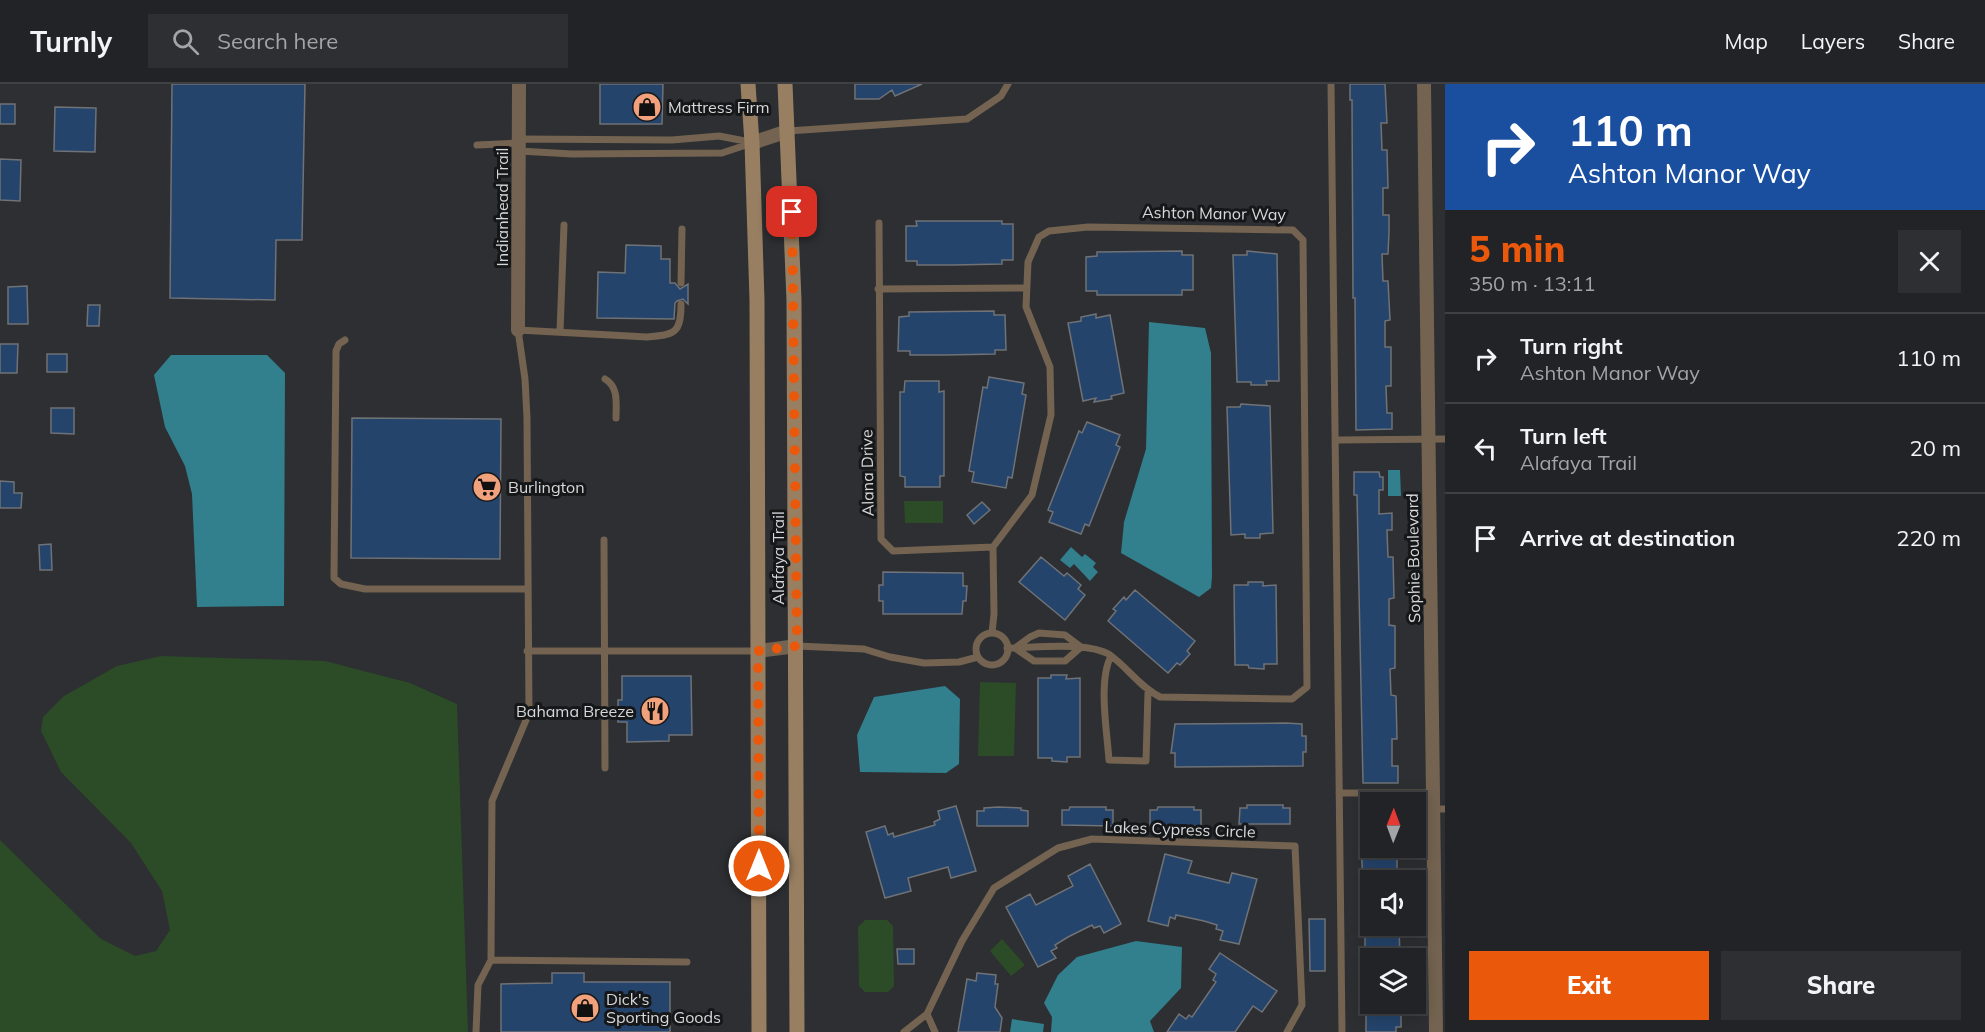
<!DOCTYPE html>
<html lang="en">
<head>
<meta charset="utf-8">
<style>
  :root { --surface:#222326; --page:#2e2f32; --text:#f1f3f6; --muted:#a2a4a7; --line:#3f4043; --accent:#ea580c }
  body { margin:0; font-family:Mulish,sans-serif; background:var(--page); color:var(--text); height:100vh; display:flex; flex-direction:column; font-size:22px; white-space:nowrap }
  * { box-sizing:border-box; margin:0 }
  p { font-size:20px; color:var(--muted) }
  .icon { flex:none; width:33px; height:33px; fill:none; stroke:currentColor; stroke-width:2; stroke-linecap:round; stroke-linejoin:round }
  .map { position:relative; flex:1; overflow:hidden }
  .details { display:flex; flex-direction:column; background:var(--surface); width:540px }
  .details>* { flex:none }
  .top-card { background:#1a4fa0; color:#fff; overflow:hidden }
  .needle { width:39px; rotate:1deg }
  .buttons { position:absolute; left:1360px; top:708px; display:grid; gap:12px }
  .buttons a { display:grid; place-items:center; width:66px; height:66px; border-radius:0px; background:var(--surface); box-shadow:0 3px 15px #0003,0 0 0 2px var(--line); font-size:30px }
  .pin { position:absolute; display:grid; place-items:center; width:51px; height:51px; color:#fff; margin:-26px; border-radius:12px; box-shadow:0 3px 9px #0006 }
  .me { position:absolute; width:66px; margin:-33px; rotate:0deg; stroke-linejoin:round; filter:drop-shadow(0 0 4px #0008) }
  .turn { display:flex; align-items:center; gap:21px; height:126px; padding:0 24px; font-size:27px }
  .turn .icon { width:78px; height:78px; stroke-width:2.5 }
  .turn b { display:block; font-size:42px; line-height:51px }
  .round { display:grid; place-items:center; flex:none; width:63px; height:63px; border-radius:0px; background:var(--page) }
  .head { display:flex; align-items:center; justify-content:space-between; height:102px; padding:0 24px }
  h1 { font-size:36px; font-weight:800; line-height:45px; color:var(--accent) }
  .button { display:flex; gap:12px; margin-top:auto; padding:12px 24px }
  .button a { flex:1; height:69px; border-radius:0px; background:var(--accent); color:#fff; font-size:24px; font-weight:800; line-height:69px; text-align:center }
  .button a+a { background:var(--page); color:var(--text) }
  ul { padding:0; list-style:none }
  li { display:flex; align-items:center; gap:18px; height:90px; padding:0 24px; border-top:2px solid var(--line) }
  li div { flex:1 }
  li b { display:block; font-size:22px }
  li em { font-style:normal }
  header { display:flex; align-items:center; gap:36px; box-sizing:border-box; height:84px; padding:0 30px; background:var(--surface); border-bottom:2px solid var(--line) }
  header strong { font-size:28px }
  nav { display:flex; gap:33px; margin-inline-start:auto; font-size:21px }
  .search { width:420px; height:54px; background:var(--page); display:flex; align-items:center; gap:15px; box-sizing:border-box; padding:0 21px; border-radius:0px; color:var(--muted); font-size:22px }
  main { display:flex; flex:1; min-height:0 }
  .map>svg:first-child { display:block }
</style>
</head>
<body>
<header>
<strong>Turnly</strong>
<div class="search"><svg class="icon" aria-label="search" viewBox="0 0 24 24"><circle cx="10" cy="10" r="6"/><path d="M15 15l6 6"/></svg>Search here</div>
<nav><a>Map</a><a>Layers</a><a>Share</a></nav>
</header>
<main>
<div class="map">
<svg width="1445" height="948" viewBox="0 0 1445 948">
  <rect width="100%" height="100%" fill="#2d2f32"/>
  <!-- green -->
  <path fill="#2c4b27" d="M904,417h39v22h-38z
    M161,572l164,5 85,22 47,21 11,328h-468v-192l101,99 34,17 21,-5 14,-21 -8,-39 -31,-48 -70,-71 -20,-41 2,-14 21,-21 53,-30z
    M980,598l36,1 -2,73h-36z
    M865,836h22l6,6 1,60 -6,6h-23l-6,-6 -1,-59z
    M1002,855l23,26 -14,11 -21,-25z"/>
  <!-- water -->
  <path fill="#327f8d" d="M1149,238l56,6 6,25 1,224 -1,11 -12,9 -78,-44 3,-31 22,-73z
    M171,271h96l18,18 -1,233 -87,1 -5,-113 -7,-28 -20,-39 -11,-52z
    M1388,386h12l1,26h-13z
    M1071,463l11,10 3,-3 11,9 -3,4 5,5 -8,9 -16,-17 -4,4 -10,-8z
    M945,602l15,13 -1,65 -13,9 -86,-1 -3,-37 17,-38z
    M1136,857l46,6 -1,41 -31,33 4,11h-103l1,-15 -8,-14 14,-28 19,-18z
    M1012,935l32,5 -1,8h-33z"/>
  <!-- building -->
  <path fill="#25446c" stroke="#6f7276" stroke-width="1.5" d="M172,0h133l-3,156h-26l-1,60 -105,-2z
    M600,0h63l-1,40h-62z
    M855,0h67l-27,12 -3,-6 -13,9h-24z
    M1350,0h35l2,39h-6l1,27h5l1,38h-5v27h6v17l-1,22h-6l1,27h5l2,39 -5,1v26h6v39h-5l1,27h5v16l-36,1 -1,-132h-2l-1,-198h-2z
    M0,20h15v20h-15z
    M55,23l41,1 -1,44 -41,-1z
    M0,75l21,1 -1,41 -20,-1z
    M916,137h86v3h11v36h-11v4l-49,1h-36v-4h-11v-35h11z
    M626,161l35,1v13h9v24h5l5,6 8,-5v20l-5,-5 -6,2 -2,2 -1,16 -77,-1 1,-46 27,1z
    M1182,167v4h11v35h-11v5h-85v-4h-11v-34l11,-1v-4z
    M1247,167l30,3 2,127h-13l1,4h-16v-3h-14l-4,-127h14z
    M27,202l1,38h-20v-37z
    M88,221h12l-1,21h-12z
    M994,227v4h11l1,35h-11v4l-49,1h-36v-4h-12l1,-34 10,-1v-4z
    M1096,230v4l14,-3 14,78 -13,3 1,3 -18,3 2,-4 -13,3 -15,-78 13,-2v-4z
    M0,260h18l-1,29h-17z
    M47,270h20v18h-20z
    M989,293l35,6 -2,11 4,1 -14,83 -4,-1 -2,11 -34,-6 2,-10 -5,-1 14,-84 4,1z
    M905,297h34v11l5,-1v85h-4v11h-35v-10l-5,-1v-84h4z
    M1241,320l29,2 3,127 -13,1v4h-15v-4l-14,1 -4,-128h13z
    M51,324h23v26l-23,-1z
    M352,334l149,1 -1,140 -149,-1z
    M1087,338l33,13 -4,10 4,2 -31,79 -4,-2 -4,10 -32,-12 4,-10 -5,-2 31,-79 3,2z
    M1354,388h25l1,5h3v13h-4v24l13,-1v17h-5l1,27h5l1,41 -5,1v26l6,1v42l-5,1 1,26 5,1 1,43h-5v27h6v17h-35l-6,-288h-3z
    M0,397l14,1v11h8l-1,15h-21z
    M982,418l8,8 -16,14 -7,-9z
    M51,460l1,26h-12l-1,-25z
    M1041,473l23,19 3,-3 14,12 -3,4 7,6 -20,25 -46,-38z
    M883,488l80,1v13h4l-1,15h-3l-1,13h-79v-13h-4v-16h4z
    M1248,498h15v4l13,-1 1,79h-13v5l-15,-1 -1,-3h-13l-1,-80h14z
    M1135,506l60,51 -8,10 3,3 -10,11 -3,-2 -9,10 -60,-52 8,-10 -3,-2 11,-12 2,3z
    M1051,591h16l-1,4 14,-1v79h-13v5l-15,-1v-3h-14v-80h13z
    M622,592h69l1,59h-23v6l-42,1v-20h-9v-22h4z
    M1286,639l16,1v12h4v16h-3v14l-128,1v-14h-4l4,-29z
    M1247,721h36v3h7v16h-51l1,-16h7z
    M956,722l20,65 -25,7 -3,-11 -40,11 3,13 -26,7 -19,-66 19,-6 3,9 5,-2 1,4 41,-12 -1,-3 6,-3 -2,-8z
    M998,723l23,1v2l7,1v15h-51v-15h7v-3z
    M1070,723h36v3h7v16l-51,-1v-15h7z
    M1158,723h36v3h7v16h-51v-16h7z
    M1361,764h36v32h-34z
    M1165,770l27,7 -4,12 41,10 3,-10 25,6 -18,65 -19,-4 3,-9 -7,-2 1,-4 -13,-4 -28,-6 -1,4 -5,-2 -2,9 -20,-5z
    M1090,780l31,60 -17,9 -4,-7 -6,2 -2,-3 -24,12 -13,8 2,3 -6,3 5,7 -18,9 -32,-60 24,-13 6,11 37,-19 -5,-10z
    M1309,835h16v52h-15z
    M1365,842h34l1,32h-35z
    M897,865h17v15h-16z
    M1220,869l57,38 -15,21 -9,-6 -18,26h-68l12,-18 7,5 3,-4 3,2 24,-35 -3,-2 3,-6 -7,-5z
    M552,889h32v9h86v50h-169v-48l51,-1z
    M977,889l19,2 -1,9h3l-3,23 7,11 -2,14h-42l9,-53 9,2z
    M1366,927h35v16h-5v5h-30z"/>
  <g fill="none" stroke-linecap="round" stroke-linejoin="round">
    <!-- lane -->
    <path stroke="#736350" stroke-width="7" d="M1331,0l11,948
      M788,47l179,-12 34,-23 7,-12
      M519,55l153,1 47,-4 31,6
      M477,61l42,-2
      M519,67l53,3 150,-1 30,-10
      M879,139l2,316 12,12 100,-4
      M681,199l1,-54
      M878,205l148,-1
      M560,248l4,-107
      M345,256l-6,4 -3,7 -2,227 7,6 24,5h162
      M605,295c14,8 11,25 11,39
      M1337,356l108,-1
      M604,456l1,228
      M992,549l2,-19 -1,-67 39,-52 19,-80 -1,-48 -24,-60 2,-45 11,-25 10,-6 39,-4 205,3 10,10 4,447 -15,12 -132,-2c-20,-10 -32,-29 -50,-42 -22,-14 -77,-7 -103,-7
      M1039,549l26,2 16,12 -16,14h-31l-19,-13 15,-11z
      M976 565a16 16 0 1 1 32 0a16 16 0 1 1-32 0Z
      M797,562l67,3 26,8 34,6 35,-1 19,-5
      M527,567h231
      M1111,572c-13,25 -4,75 -2,104l37,1 2,-69
      M1339,709h94
      M1433,725h12
      M491,876l196,2
      M927,930l8,18
      M476,948l2,-47 13,-25 1,-159 37,-88 -2,-295 -2,-39 -7,-49 129,7c28,-2 34,-4 34,-33
      M904,948l23,-18 35,-73 32,-53 64,-40 34,-9 203,7 7,159 -15,27"/>
    <!-- street -->
    <path stroke="#736350" stroke-width="14" d="M1424,0l12,948
      M752,59l36,-12
      M518,246l1,-246
      M758,567l39,-5"/>
    <!-- secondary -->
    <path stroke="#987f62" stroke-width="15" d="M748,0l4,59 5,157 2,732
      M785,0l9,216 3,732"/>
  </g>
  <g fill="none" stroke-linecap="round" stroke-linejoin="round">
    <!-- route -->
    <path stroke="#ea580c" stroke-width="10" stroke-dasharray="0 18" d="M759,782l-1,-215 39,-5 -5,-434"/>
  </g>
  <!-- icons -->
  <defs>
    <g id="shop-disc" transform="scale(1.5)"><circle r="9.5" fill="#f1a17b" stroke="#161719"/><path d="M-5-2.5h2.3a2.7 3.5 0 0 1 5.4 0H5L5.5 6h-11ZM-1.5-2.5h3a1.5 2.3 0 0 0-3 0Z" fill="#111"/></g>
    <g id="supermarket-disc" transform="scale(1.5)"><circle r="9.5" fill="#f1a17b" stroke="#161719"/><path d="M-6-5.5h2.5l.6 2H6L4.5 2H-2.5L-4.4-4H-6ZM-1.5 3.2a1.3 1.3 0 1 0 .1 0ZM3 3.2a1.3 1.3 0 1 0 .1 0Z" fill="#111"/></g>
    <g id="restaurant-disc" transform="scale(1.5)"><circle r="9.5" fill="#f1a17b" stroke="#161719"/><path d="M-5-6h1v4h1v-4h1v4h1v-4h1v5L-1.5 .5V6h-2V.5L-5-1ZM5-6V6H3V1.5H1.5Q1.5-4 5-6Z" fill="#111"/></g>
  </defs>
  <g fill-rule="evenodd">
    <use href="#shop-disc" x="647" y="23"/>
    <use href="#supermarket-disc" x="487" y="403"/>
    <use href="#restaurant-disc" x="655" y="627"/>
    <use href="#shop-disc" x="585" y="924"/>
  </g>
  <g text-anchor="middle" stroke-width="6" stroke-linejoin="round" paint-order="stroke">
    <!-- poi labels -->
    <g font-size="16" fill="#d6d8da" stroke="#161719" text-anchor="start">
      <text x="668" y="29">Mattress Firm</text>
      <text x="508" y="409">Burlington</text>
      <text x="634" y="633" text-anchor="end">Bahama Breeze</text>
      <text x="606" y="921">Dick's<tspan x="606" dy="18">Sporting Goods</tspan></text>
    </g>
    <!-- street labels -->
    <g font-size="16" fill="#d6d8da" stroke="#161719">
      <text transform="translate(502 123) rotate(-90)" y="6">Indianhead Trail</text>
      <text transform="translate(1214 129) rotate(1)" y="6">Ashton Manor Way</text>
      <text transform="translate(867 389) rotate(-91)" y="6">Alana Drive</text>
      <text transform="translate(778 474) rotate(-90)" y="6">Alafaya Trail</text>
      <text transform="translate(1413 474) rotate(-91)" y="6">Sophie Boulevard</text>
      <text transform="translate(1180 745) rotate(2)" y="6">Lakes Cypress Circle</text>
    </g>
  </g>
</svg>
<div class="buttons">
<a><svg class="needle" viewBox="-14 -14 28 28"><path d="M0-13l5 13h-10z" fill="#e53935"/><path d="M0 13l5-13h-10z" fill="#a2a4a7"/></svg></a>
<a><svg class="icon" aria-label="sound" viewBox="0 0 24 24"><path d="M4 9h4l5-4v14l-5-4H4zM17 9q2 3 0 6"/></svg></a>
<a><svg class="icon" aria-label="layers" viewBox="0 0 24 24"><path d="M12 4l9 5-9 5-9-5zM3 14l9 5 9-5"/></svg></a>
</div>
<div class="pin" style="left:792px;top:128px;background:#d93025"><svg class="icon" aria-label="arrive" viewBox="0 0 24 24"><path d="M6 21V4h12l-3 4 3 4H6"/></svg></div>
<svg class="me" style="left:759px;top:782px" viewBox="-20 -20 40 40"><circle r="17" fill="#ea580c" stroke="#fff" stroke-width="3"/><path d="M0-11L8 9 0 5-8 9z" fill="#fff"/></svg>
</div>
<section class="details">
<div class="top-card">
<div class="turn"><svg class="icon" aria-label="right" viewBox="0 0 24 24"><path d="M7 20v-9h11M14 6l5 5-5 5"/></svg><div><b>110 m</b>Ashton Manor Way</div></div>
</div>
<div class="head"><div><h1>5 min</h1><p>350 m · 13:11</p></div><a class="round"><svg class="icon" aria-label="close" viewBox="0 0 24 24"><path d="M6 6l12 12M18 6L6 18"/></svg></a></div>
<ul>
<li><svg class="icon" aria-label="right" viewBox="0 0 24 24"><path d="M7 20v-9h11M14 6l5 5-5 5"/></svg><div><b>Turn right</b><p>Ashton Manor Way</p></div><em>110 m</em></li>
<li><svg class="icon" aria-label="left" viewBox="0 0 24 24"><path d="M17 20v-9H6M10 6l-5 5 5 5"/></svg><div><b>Turn left</b><p>Alafaya Trail</p></div><em>20 m</em></li>
<li><svg class="icon" aria-label="arrive" viewBox="0 0 24 24"><path d="M6 21V4h12l-3 4 3 4H6"/></svg><div><b>Arrive at destination</b></div><em>220 m</em></li>
</ul>
<div class="button"><a>Exit</a><a>Share</a></div>
</section>
</main>
</body>
</html>
